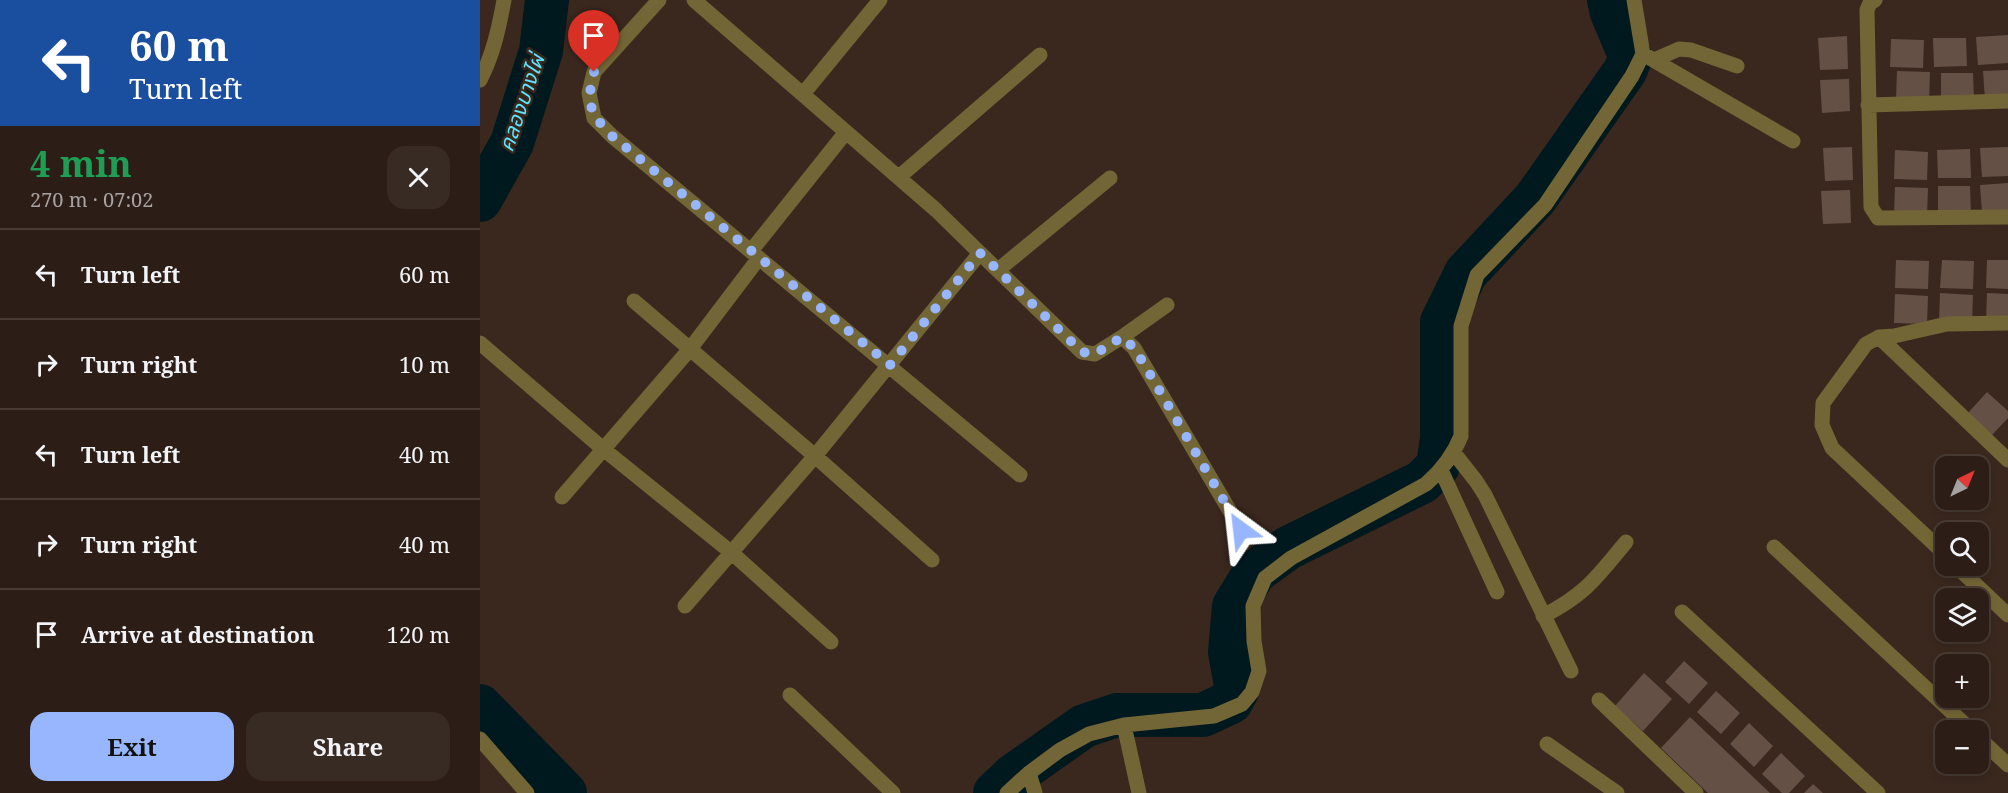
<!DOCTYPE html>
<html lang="en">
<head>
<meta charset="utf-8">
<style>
  :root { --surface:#2c1e16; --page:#382b23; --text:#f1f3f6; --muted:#a6a2a1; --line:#483c35; --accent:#97b6fd }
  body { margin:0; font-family:"Noto Serif","Noto Sans Thai",serif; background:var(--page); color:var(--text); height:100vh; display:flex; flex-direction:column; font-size:22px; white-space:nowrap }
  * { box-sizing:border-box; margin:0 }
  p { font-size:20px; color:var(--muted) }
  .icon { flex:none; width:33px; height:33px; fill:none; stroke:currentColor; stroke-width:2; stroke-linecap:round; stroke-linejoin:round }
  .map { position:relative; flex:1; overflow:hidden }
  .sheet { display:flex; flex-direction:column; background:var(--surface); width:480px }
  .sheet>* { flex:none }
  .hud { background:#1a4fa0; color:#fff; overflow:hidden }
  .needle { width:39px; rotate:43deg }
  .buttons { position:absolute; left:1455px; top:456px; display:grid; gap:12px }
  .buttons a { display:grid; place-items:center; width:54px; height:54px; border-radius:12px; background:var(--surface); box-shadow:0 3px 9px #0003,0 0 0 2px var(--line); font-size:30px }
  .pin { position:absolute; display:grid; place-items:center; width:51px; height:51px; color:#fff; margin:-62px -26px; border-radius:50% 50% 50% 0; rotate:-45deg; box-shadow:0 0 6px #0007 }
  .pin .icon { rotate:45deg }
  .me { position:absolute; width:66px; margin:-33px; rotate:330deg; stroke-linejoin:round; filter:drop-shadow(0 0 4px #0008) }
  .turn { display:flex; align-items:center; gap:21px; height:126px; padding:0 30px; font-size:27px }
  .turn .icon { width:78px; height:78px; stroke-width:2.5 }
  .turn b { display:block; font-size:42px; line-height:51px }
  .round { display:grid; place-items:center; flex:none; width:63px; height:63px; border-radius:18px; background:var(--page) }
  .summary { display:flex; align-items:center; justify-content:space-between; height:102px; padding:0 30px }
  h1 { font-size:36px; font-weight:700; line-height:45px; color:#1e9e55 }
  .button { display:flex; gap:12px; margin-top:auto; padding:12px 30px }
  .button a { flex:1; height:69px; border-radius:18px; background:var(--accent); color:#111; font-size:24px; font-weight:700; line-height:69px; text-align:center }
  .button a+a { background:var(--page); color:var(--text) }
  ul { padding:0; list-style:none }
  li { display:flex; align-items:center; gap:18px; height:90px; padding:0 30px; border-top:2px solid var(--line) }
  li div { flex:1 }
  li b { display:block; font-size:22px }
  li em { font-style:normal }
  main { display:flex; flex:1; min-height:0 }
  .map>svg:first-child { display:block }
</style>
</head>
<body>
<main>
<section class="sheet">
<div class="hud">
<div class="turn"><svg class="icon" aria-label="left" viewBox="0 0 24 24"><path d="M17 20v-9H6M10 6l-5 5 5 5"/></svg><div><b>60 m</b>Turn left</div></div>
</div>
<div class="summary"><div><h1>4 min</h1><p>270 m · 07:02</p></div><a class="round"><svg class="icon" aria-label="close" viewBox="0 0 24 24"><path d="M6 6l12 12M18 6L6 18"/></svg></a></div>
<ul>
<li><svg class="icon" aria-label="left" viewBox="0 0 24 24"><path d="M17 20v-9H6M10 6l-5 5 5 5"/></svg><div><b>Turn left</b></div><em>60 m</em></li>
<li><svg class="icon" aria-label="right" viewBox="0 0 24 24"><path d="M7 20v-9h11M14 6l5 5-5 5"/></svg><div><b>Turn right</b></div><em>10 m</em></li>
<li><svg class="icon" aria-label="left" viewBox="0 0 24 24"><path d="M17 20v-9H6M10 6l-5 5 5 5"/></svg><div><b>Turn left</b></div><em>40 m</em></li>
<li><svg class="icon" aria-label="right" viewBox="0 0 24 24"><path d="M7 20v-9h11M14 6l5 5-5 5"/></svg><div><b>Turn right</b></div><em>40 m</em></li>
<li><svg class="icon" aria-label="arrive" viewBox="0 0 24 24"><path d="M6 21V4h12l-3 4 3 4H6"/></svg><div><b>Arrive at destination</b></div><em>120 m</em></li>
</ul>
<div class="button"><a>Exit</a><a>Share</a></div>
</section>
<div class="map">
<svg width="1528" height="793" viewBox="0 0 1528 793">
  <rect width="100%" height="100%" fill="#3a281e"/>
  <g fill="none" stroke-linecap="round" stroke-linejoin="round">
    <!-- river -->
    <path stroke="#00191f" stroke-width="44" d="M0,200l32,-57 29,-92 6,-51
      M0,706l85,87
      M515,793l18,-17 71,-50 33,-11h86l28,-13 6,-11 -7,-39 4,-46 21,-34 33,-24 134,-66 16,-16 4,-28v-116l24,-49 69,-74 90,-128 5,-12 -1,-6 -17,-40 -3,-13"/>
  </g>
  <!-- building -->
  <path fill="#655045" d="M1528,35v28l-30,2 -2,-28z
    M1367,36l1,33 -28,1 -2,-32z
    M1453,38h33l1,28 -33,1z
    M1411,39l33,1 -1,28 -33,-1z
    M1528,70v29l-23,1 -2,-29z
    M1417,71l33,1 -1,29 -33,-1z
    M1461,73h32l1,28h-33z
    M1369,79l1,32 -28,2 -2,-33z
    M1372,147l1,33 -28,1 -2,-33z
    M1528,147v29l-26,1 -2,-29z
    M1490,149l1,29h-33l-1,-28z
    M1415,150l33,2 -1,28 -33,-1z
    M1528,183v29l-26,1 -2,-28z
    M1458,186h32l1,28 -33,1z
    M1415,187l33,1 -1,28 -33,-1z
    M1370,190l1,33 -28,1 -2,-33z
    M1416,260l33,1 -1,28 -33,-1z
    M1462,260l32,1 -1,28 -33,-1z
    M1507,260h21v29l-22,-1z
    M1460,293l33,2 -1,28 -33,-1z
    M1507,293l21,1v28l-22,-1z
    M1415,294l33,2 -1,28 -33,-1z
    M1507,392l21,19v7l-16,17 -24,-22z
    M1204,661l24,22 -19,21 -24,-22z
    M1164,673l28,26 -29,32 -28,-25z
    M1236,691l24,22 -19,21 -24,-22z
    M1210,717l80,76h-62l-47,-45z
    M1269,723l24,23 -19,21 -24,-23z
    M1301,753l24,23 -16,17h-7l-20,-19z
    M1333,784l10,9h-19z"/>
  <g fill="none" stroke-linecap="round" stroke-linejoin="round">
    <!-- minor -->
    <path stroke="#736636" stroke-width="15" d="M179,0l-65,72 -5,21 5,25 18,18 408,339
      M1395,0l-5,3 -3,7 4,197 7,11 130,-1
      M1163,54l150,87
      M1174,60l25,-11 12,1 46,16
      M0,80c13,-25 19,-52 24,-80
      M323,94l77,-94
      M1388,105l140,-4
      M419,177l141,-122
      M271,251l95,-119
      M500,253l102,99 13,2 27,-17 12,11 107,182
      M518,270l112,-92
      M154,301l181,155 117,104
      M642,337l45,-32
      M1399,337l129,123
      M0,343l122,105 130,105 99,89
      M974,453l22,28 9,14 86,176
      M961,470l56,122
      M82,497l128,-148 69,-91
      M1294,547l197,183
      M1466,555l-114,-107 -10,-23 1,-22 43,-59 13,-7 15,-1 53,-12 61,-1
      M1476,566l52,49
      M205,606l130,-150 165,-203 -44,-43 -242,-210
      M1202,612l196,181
      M1063,616c42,-21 54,-39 83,-74
      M310,695l103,98
      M1119,700l97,93
      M644,725l15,68
      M1498,737l30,28
      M0,739l47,54
      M1067,744l70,49
      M549,773l6,20
      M527,793l22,-20 31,-23 29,-16 35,-9 90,-9 28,-12 10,-12 7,-21 -5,-30 -1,-35 12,-28 26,-20 135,-74c16,-14 27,-28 35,-48v-110l16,-51 68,-70 87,-129 11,-22 -9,-54"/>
  </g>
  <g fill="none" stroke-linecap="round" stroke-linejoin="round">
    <!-- route -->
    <path stroke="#97b6fd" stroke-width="10" stroke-dasharray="0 18" d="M114,72c-8,32 -5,40 18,64l278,229 90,-112 102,99 13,2 27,-17 12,11 10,16 97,166"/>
  </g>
  <g text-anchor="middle" stroke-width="5" stroke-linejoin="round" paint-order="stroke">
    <!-- water labels -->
    <g font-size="21" font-style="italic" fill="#5ae6ff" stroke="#3a281e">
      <text transform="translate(42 103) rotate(-71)" y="7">คลองบางไผ่</text>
    </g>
  </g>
</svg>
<div class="buttons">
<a><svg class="needle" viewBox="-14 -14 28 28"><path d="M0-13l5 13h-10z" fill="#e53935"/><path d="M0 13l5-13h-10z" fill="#a6a2a1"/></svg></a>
<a><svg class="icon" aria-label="search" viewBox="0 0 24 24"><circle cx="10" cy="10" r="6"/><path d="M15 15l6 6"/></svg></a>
<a><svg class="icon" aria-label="layers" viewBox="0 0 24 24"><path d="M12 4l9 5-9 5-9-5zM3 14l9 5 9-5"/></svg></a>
<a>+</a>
<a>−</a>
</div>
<div class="pin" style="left:114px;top:72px;background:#d93025"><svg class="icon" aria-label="arrive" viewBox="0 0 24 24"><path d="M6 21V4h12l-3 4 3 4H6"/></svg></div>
<svg class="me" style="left:761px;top:530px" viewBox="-20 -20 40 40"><path d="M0-17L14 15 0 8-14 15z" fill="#97b6fd" stroke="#fff" stroke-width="4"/></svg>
</div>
</main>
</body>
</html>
